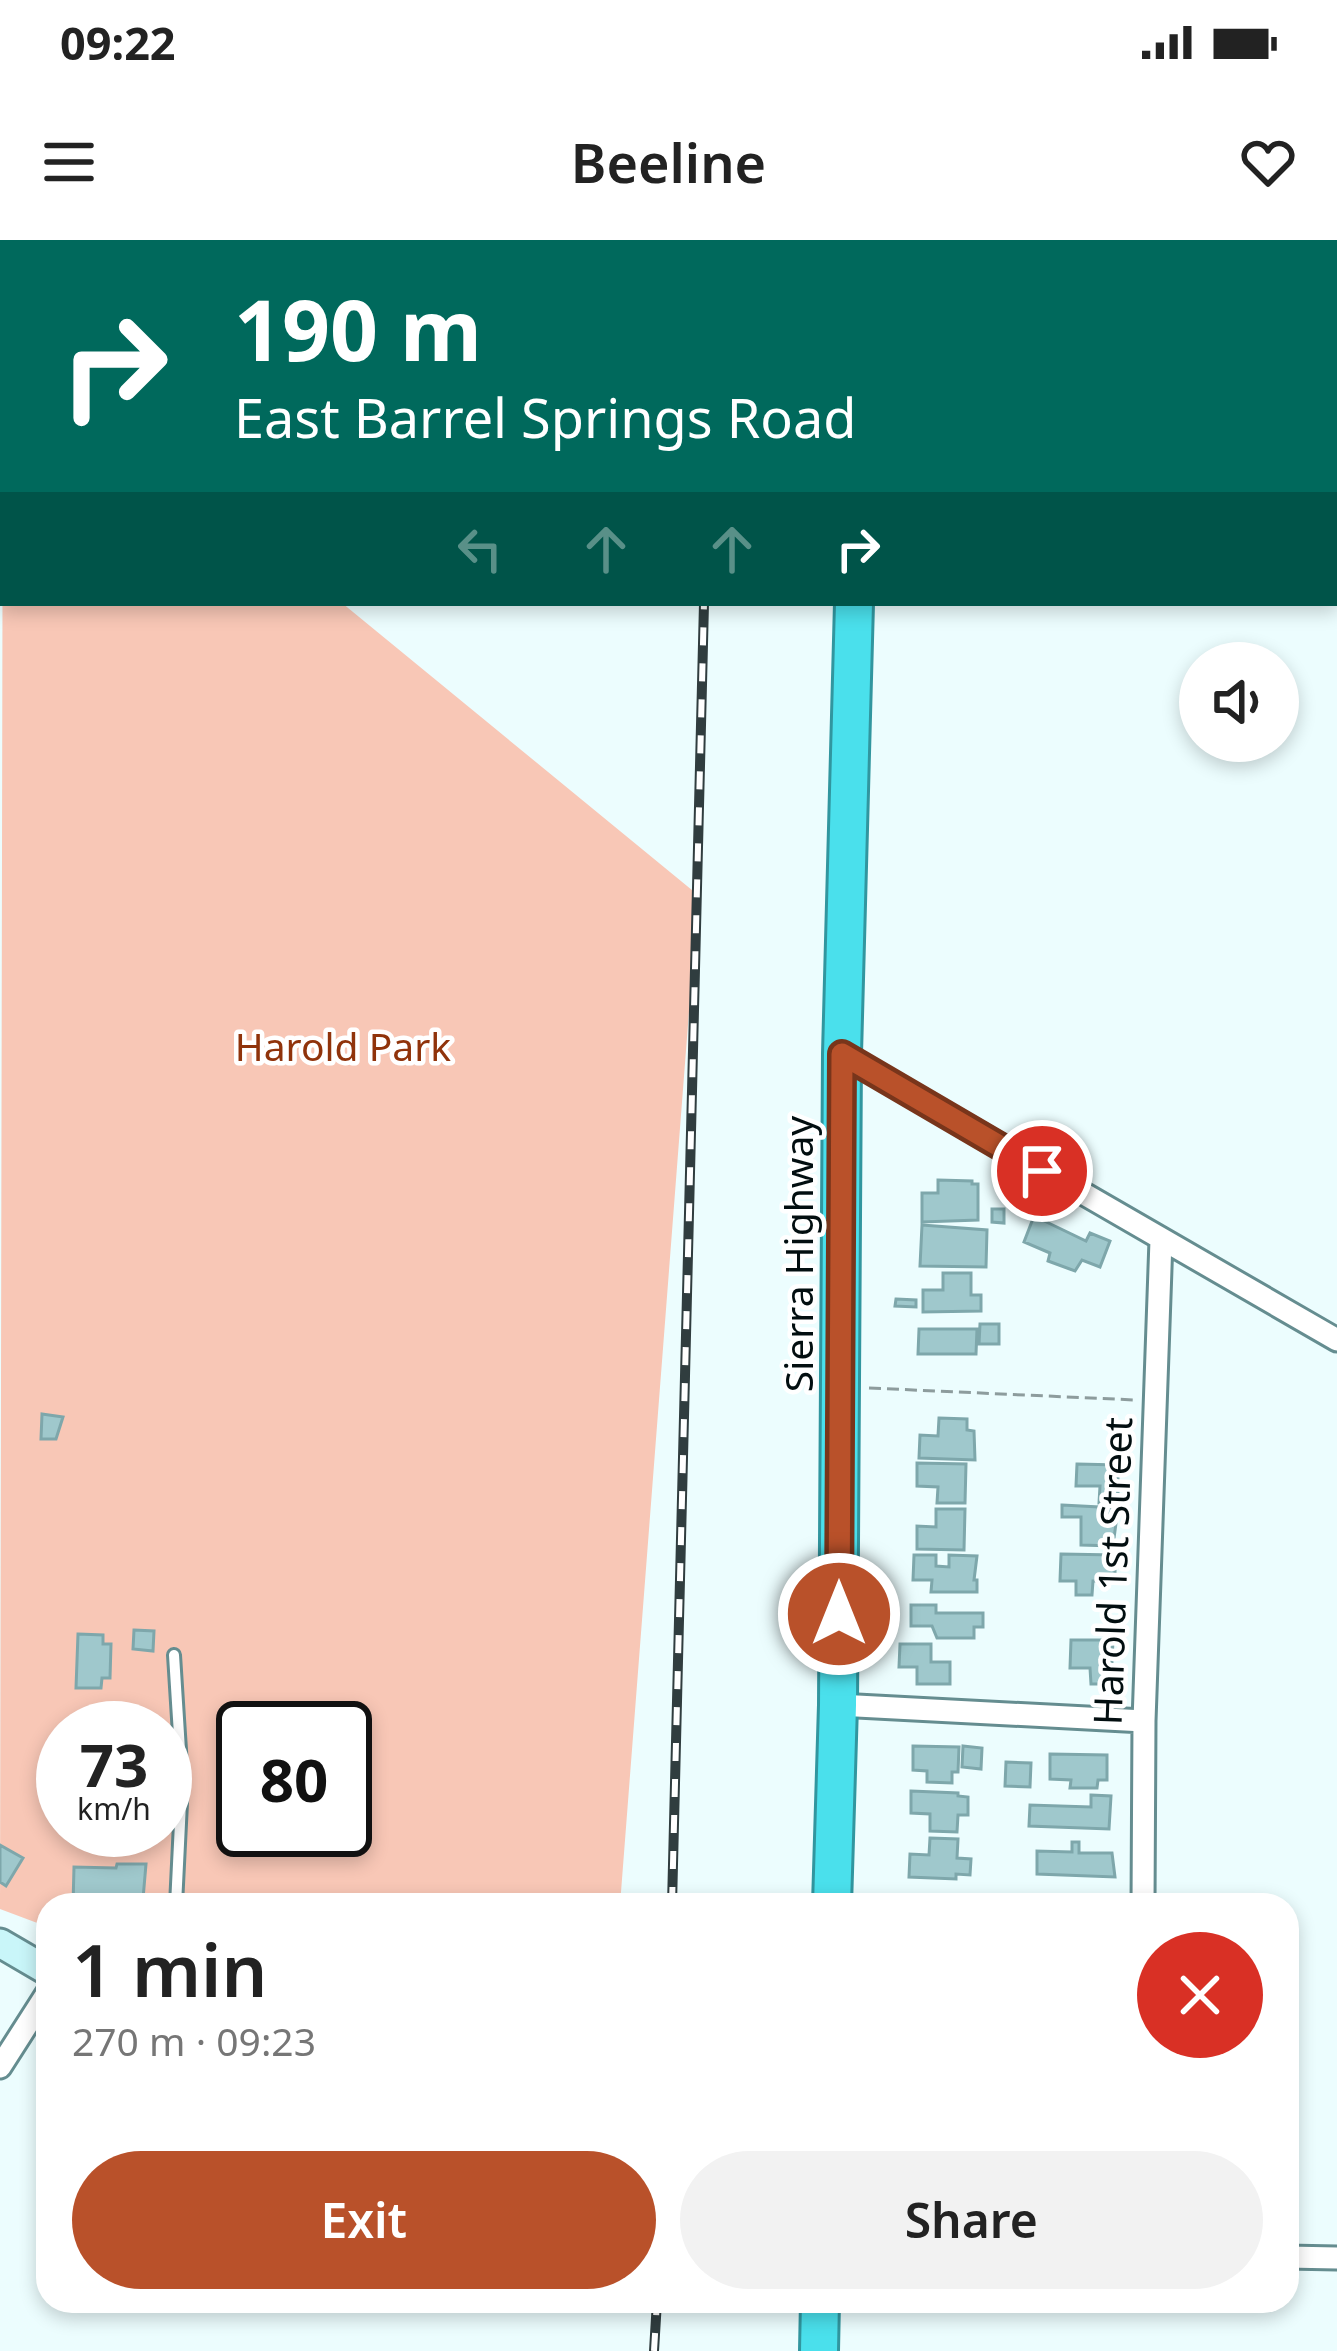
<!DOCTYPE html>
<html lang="en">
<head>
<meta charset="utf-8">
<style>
  :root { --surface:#fff; --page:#f2f2f2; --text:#222; --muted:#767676; --accent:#b9512a }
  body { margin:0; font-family:"Noto Sans",sans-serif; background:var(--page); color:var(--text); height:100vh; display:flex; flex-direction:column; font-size:45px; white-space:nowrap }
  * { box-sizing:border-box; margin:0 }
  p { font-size:39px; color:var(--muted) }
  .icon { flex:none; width:66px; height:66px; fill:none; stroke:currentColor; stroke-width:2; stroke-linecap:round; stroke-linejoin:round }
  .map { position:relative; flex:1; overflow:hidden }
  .panel { position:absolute; left:36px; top:1653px; width:1263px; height:420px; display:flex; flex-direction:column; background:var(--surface); border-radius:36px; box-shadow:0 6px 18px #0003 }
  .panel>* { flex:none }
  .hud { position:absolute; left:0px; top:0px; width:1338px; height:366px; box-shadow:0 6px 18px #0003; background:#00695c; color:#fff; overflow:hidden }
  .controls { position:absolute; left:1179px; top:402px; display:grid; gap:24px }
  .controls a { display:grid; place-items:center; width:120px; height:120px; border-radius:50%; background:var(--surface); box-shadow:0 6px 18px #0003; font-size:60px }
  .speed { position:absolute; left:36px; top:1461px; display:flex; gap:24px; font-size:60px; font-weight:700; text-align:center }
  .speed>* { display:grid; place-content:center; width:156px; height:156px; border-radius:50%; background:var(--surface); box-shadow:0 6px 18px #0003; line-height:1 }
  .speed small { font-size:30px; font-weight:400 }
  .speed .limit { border:6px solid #111; border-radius:18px; background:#fff; color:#111 }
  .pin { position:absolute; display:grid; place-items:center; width:102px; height:102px; color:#fff; margin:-51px; border:6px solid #fff; border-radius:50%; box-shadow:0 3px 12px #0007 }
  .me { position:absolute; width:132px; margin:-66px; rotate:0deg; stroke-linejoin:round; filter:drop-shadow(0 0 9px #0008) }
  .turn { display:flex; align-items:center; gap:42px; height:252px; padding:0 36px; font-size:54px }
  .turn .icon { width:156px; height:156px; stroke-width:2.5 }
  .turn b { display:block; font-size:84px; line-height:102px }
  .lanes { display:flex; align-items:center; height:114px; padding:0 36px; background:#0003; justify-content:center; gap:60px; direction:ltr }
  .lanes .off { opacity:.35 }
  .round { display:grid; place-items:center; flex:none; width:126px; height:126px; border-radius:63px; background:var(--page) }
  .head { display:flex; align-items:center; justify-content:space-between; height:204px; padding:0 36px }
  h1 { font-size:72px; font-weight:600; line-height:90px }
  .button { display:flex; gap:24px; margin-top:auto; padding:24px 36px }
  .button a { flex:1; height:138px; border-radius:72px; background:var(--accent); color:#fff; font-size:48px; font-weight:600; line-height:138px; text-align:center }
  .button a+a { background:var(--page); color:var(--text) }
  .status { display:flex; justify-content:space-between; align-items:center; height:84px; padding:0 60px; background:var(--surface); direction:ltr }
  .status svg { height:33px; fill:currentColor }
  header { display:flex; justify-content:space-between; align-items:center; height:156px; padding:0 36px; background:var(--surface); font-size:54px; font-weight:600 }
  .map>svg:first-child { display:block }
</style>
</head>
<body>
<div class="status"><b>09:22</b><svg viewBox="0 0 49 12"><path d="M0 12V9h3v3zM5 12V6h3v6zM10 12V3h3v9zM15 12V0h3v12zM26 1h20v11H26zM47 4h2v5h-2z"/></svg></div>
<header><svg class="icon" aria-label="menu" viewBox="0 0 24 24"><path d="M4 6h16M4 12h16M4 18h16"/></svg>Beeline<svg class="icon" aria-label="heart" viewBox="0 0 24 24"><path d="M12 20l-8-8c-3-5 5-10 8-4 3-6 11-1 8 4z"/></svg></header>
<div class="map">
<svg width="1337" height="2111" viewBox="0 0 1337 2111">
  <rect width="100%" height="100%" fill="#ecfdfe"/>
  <!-- green -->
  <path fill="#f8c7b6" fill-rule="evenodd" d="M3,89v274h339l356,292 -78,1010h-572v22l-48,-18zM63,1488h102v102h-102zM243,1488h102v102h-102z"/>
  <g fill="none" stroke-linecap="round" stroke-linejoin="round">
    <!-- stream -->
    <path stroke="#f9a88c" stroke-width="6" d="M176,0l4,3
      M1335,295l2,2"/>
  </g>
  <!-- building -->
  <path fill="#9fc8cc" stroke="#7ea7ab" stroke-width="3" d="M938,940l34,1v3h6v36l-56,2v-29h16z
    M992,969h12v14l-12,-1z
    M1034,976l52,25 4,-8 20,8 -10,26 -18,-7 -7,11 -27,-10 2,-8 -26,-11z
    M922,985l65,5 -1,37 -66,-1z
    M943,1033h28v22h10v16l-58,1v-22h20z
    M896,1059l20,1v7l-21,-1z
    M980,1084h19v20h-20z
    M919,1089h58l-1,25h-58z
    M42,1174l21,3 -7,22h-15z
    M939,1178l28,1v11l7,1 1,29 -56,-2 1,-23 18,1z
    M917,1223l49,1 -1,39h-28l1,-16 -21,-1z
    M1077,1224l41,1v38h-19l1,-17h-24z
    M1062,1265l56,3 -5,38 -32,-1v-28h-19z
    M936,1269h29l-1,41 -47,-1v-23l19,1z
    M1061,1314l54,1v26h-22l-1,14h-16v-14h-16z
    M914,1315h22v11l13,1v-12l28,1 -3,24h3v12h-46l1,-12h-19z
    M911,1365h25v8h47v14h-9v11h-37l-5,-12h-21z
    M134,1390l20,1 -1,20 -20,-2z
    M78,1394l25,1v9h8l-1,34h-8l-1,10h-25z
    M1071,1400h42l-2,44h-20l-1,-16h-20z
    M900,1404h31v18h19v22h-33v-17h-18z
    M75,1476h44v12h-44z
    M913,1506l46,1 -1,25h-6v11l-25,-1v-11l-14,-1z
    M963,1506l19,2 -1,21 -19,-2z
    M1050,1514l57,1v25h-9l-1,8h-27l1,-8 -21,-1z
    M1006,1522l25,1 -1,24 -25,-1z
    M911,1551l47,2v3l10,1v18h-10l-1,17 -27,-1v-17l-19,-1z
    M1091,1555l20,1 -2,33 -80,-3 1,-21 61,2z
    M930,1598l28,1 -1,19 14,1 -1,16 -14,-1v5l-47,-2 1,-23 19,1z
    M1072,1602h7v11h33l3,24 -78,-3v-23l35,1z
    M0,1605l23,13 -17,28 -6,-4z
    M117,1624h29l-3,35 -25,-1v7h-45l1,-38 42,1z"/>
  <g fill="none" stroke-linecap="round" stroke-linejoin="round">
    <!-- lane casing -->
    <g stroke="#658d90" stroke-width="16">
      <path id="lane" d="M174,1415l8,127 -6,123"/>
    </g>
    <!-- street casing -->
    <g stroke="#658d90" stroke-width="27">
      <path id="street" d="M842,814l495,286
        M838,1465l306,16
        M1143,1665l1,-184 17,-481
        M0,1827l48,-75
        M1287,2017l50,1"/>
    </g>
    <!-- secondary casing -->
    <g stroke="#658d90" stroke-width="33">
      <path id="secondary" d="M0,1703l48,28"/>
    </g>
    <!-- highway casing -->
    <g stroke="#31969f" stroke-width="42">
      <path id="highway" d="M863,3v-3
        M832,1665l6,-200 4,-651 12,-451
        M819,2111l1,-50"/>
    </g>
    <!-- path -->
    <path stroke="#8d9c9d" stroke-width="3" stroke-dasharray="12 6" stroke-linecap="butt" d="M216,0l4,3
      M491,3v-3
      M869,1148l266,12"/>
    <!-- lane -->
    <use href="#lane" stroke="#fff" stroke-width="10"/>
    <!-- street -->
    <use href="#street" stroke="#fff" stroke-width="21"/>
    <!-- secondary -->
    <use href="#secondary" stroke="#c9f6f9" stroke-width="27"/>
    <!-- highway -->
    <use href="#highway" stroke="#4ae0ec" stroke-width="36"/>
    <!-- rail casing -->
    <g stroke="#303d3f" stroke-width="10">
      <path id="rail" d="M710,3v-3
        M672,1665l32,-1302
        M654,2111l3,-50"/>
    </g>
    <!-- rail -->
    <use href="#rail" stroke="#fff" stroke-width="6" stroke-dasharray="18" stroke-linecap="butt"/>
  </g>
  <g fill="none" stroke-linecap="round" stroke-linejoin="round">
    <!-- route casing -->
    <g stroke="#78351b" stroke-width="30">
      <path id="route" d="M839,1374l3,-560 200,117"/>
    </g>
    <!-- route -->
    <use href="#route" stroke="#b9512a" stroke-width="21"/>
  </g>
  <g text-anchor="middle" stroke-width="9" stroke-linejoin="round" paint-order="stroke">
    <!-- park labels -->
    <g font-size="39" fill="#90330b" stroke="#fff">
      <text x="343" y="821">Harold Park</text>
    </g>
    <!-- street labels -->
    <g font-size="39" fill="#020e10" stroke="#fff">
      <text transform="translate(799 1014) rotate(-90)" y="14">Sierra Highway</text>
      <text transform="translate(1113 1331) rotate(-88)" y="14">Harold 1st Street</text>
    </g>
  </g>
</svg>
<div class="controls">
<a><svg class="icon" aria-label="sound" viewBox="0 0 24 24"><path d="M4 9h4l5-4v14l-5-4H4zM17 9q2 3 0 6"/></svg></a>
</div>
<div class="speed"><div>73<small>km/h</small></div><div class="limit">80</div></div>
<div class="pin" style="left:1042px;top:931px;background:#d93025"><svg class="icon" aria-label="arrive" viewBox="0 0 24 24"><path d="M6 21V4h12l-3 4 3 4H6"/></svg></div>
<svg class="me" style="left:839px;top:1374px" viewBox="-20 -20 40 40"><circle r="17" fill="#b9512a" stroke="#fff" stroke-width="3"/><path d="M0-11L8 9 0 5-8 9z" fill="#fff"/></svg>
<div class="hud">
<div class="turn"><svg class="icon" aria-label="right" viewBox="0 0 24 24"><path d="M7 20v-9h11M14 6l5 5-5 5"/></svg><div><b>190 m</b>East Barrel Springs Road</div></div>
<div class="lanes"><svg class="icon off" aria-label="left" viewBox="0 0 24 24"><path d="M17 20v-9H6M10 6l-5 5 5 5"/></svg><svg class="icon off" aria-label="ahead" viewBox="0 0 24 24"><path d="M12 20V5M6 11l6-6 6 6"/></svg><svg class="icon off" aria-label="ahead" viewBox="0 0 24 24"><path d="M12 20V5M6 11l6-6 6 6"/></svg><svg class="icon" aria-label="right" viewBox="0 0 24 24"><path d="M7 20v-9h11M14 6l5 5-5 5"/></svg></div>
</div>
<section class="panel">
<div class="head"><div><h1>1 min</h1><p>270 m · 09:23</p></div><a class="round" style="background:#d93025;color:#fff"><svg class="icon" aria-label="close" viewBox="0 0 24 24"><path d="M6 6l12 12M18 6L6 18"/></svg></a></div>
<div class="button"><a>Exit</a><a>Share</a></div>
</section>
</div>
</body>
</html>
